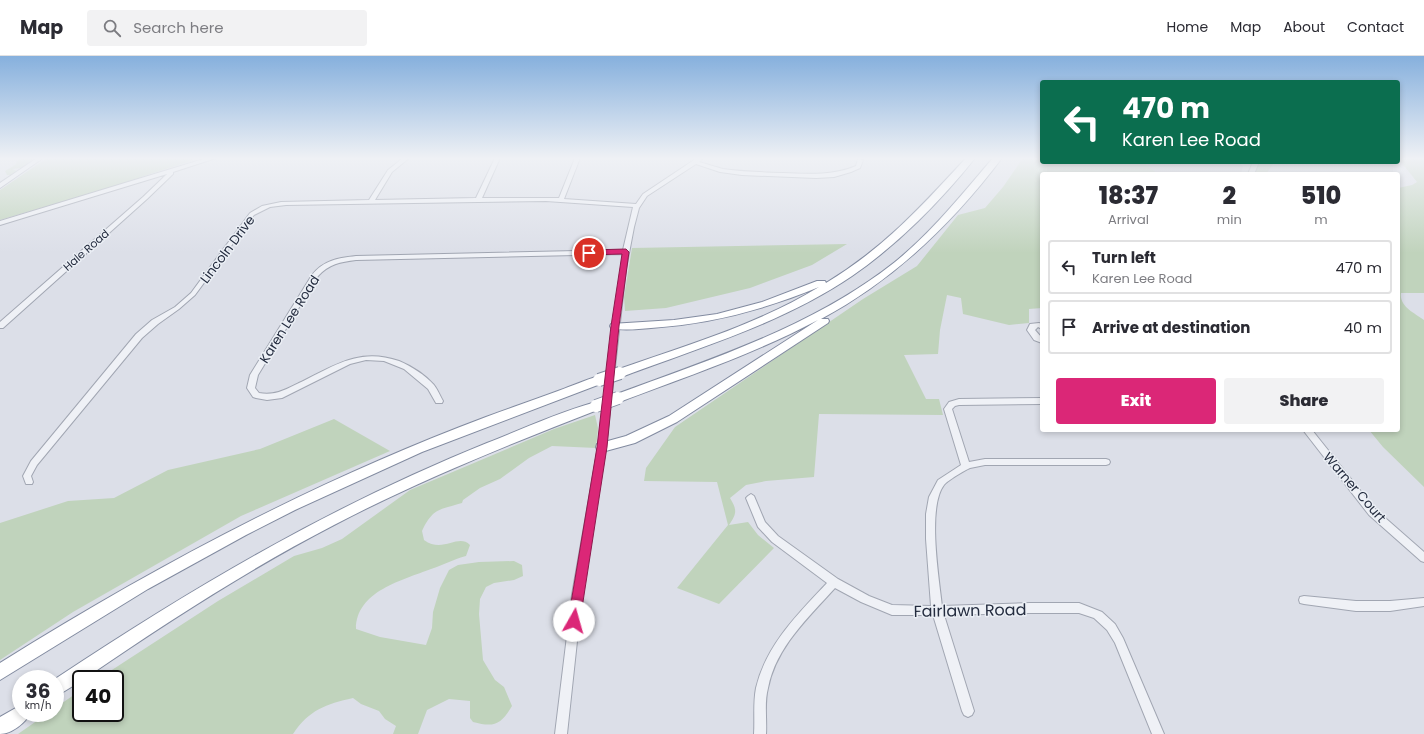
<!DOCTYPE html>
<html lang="en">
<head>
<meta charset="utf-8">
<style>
  :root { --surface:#fff; --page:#f2f2f3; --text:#2b2b33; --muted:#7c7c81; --line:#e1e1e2; --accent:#db2777 }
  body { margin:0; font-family:Poppins,sans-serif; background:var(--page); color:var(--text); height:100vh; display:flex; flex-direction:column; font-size:15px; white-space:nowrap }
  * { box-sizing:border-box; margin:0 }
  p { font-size:13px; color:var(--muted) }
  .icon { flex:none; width:22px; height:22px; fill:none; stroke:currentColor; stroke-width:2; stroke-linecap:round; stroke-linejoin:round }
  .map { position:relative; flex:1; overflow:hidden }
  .drawer { position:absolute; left:1040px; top:116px; width:360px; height:260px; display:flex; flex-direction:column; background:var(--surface); border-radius:4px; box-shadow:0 2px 6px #0003 }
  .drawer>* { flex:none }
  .banner { position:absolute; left:1040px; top:24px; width:360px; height:84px; border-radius:4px; box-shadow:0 2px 6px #0003; background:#0b6e4f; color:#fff; overflow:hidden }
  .speed { position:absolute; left:12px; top:614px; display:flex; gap:8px; font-size:20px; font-weight:700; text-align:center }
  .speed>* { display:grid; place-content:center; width:52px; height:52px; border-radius:50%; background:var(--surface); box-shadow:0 2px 6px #0003; line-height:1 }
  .speed small { font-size:10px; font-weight:400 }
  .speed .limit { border:2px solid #111; border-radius:6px; background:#fff; color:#111 }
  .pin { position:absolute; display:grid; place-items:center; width:34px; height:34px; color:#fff; margin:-17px; border:2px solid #fff; border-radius:50%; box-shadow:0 1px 4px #0007 }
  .me { position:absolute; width:44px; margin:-22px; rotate:7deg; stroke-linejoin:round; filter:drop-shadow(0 0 3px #0008) }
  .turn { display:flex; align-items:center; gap:14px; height:84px; padding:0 16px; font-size:18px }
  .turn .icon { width:52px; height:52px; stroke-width:2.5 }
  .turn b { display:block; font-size:28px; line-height:34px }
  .eta { display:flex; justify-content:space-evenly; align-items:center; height:68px; text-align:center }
  .eta b { font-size:24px; font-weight:800; line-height:28px }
  .button { display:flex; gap:8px; margin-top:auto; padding:8px 16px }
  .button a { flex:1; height:46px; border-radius:4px; background:var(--accent); color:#fff; font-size:16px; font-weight:800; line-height:46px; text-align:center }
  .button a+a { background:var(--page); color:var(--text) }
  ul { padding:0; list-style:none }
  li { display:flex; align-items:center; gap:12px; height:54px; margin:0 8px 6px; padding:0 8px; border:2px solid var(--line); border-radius:4px }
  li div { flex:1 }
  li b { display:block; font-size:15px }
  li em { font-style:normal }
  header { display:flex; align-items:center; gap:24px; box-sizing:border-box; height:56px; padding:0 20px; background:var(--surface); border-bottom:1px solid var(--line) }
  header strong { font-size:19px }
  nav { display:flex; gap:22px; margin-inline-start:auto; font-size:14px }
  .search { width:280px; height:36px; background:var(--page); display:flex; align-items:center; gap:10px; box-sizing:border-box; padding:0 14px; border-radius:4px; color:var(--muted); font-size:15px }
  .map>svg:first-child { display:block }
</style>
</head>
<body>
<header>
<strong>Map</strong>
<div class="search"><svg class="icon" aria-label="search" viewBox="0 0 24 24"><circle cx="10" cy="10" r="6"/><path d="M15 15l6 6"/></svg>Search here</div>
<nav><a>Home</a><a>Map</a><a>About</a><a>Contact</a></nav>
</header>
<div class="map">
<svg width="1424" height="678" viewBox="0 0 1424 678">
  <rect width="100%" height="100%" fill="#dcdfe8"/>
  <!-- built -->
  <path fill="#caceda" d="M1143,106h95l5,4 -2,8h-83z"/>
  <!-- green -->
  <path fill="#c0d3bc" d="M19,102h17l-14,10 -10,1 5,2 -6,4h-4l-2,-4 10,-6z
    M47,102h145l1,2 -2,1 -50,16 -2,2 -139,41v-30z
    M1023,102h19v4h101l15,12h-116v134l-13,1v14l-20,2 -46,-11 -2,-16 -14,-3 -7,35 -2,24 -34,1 22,44h13l4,16 -124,-1 -5,63 -48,4 -20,4 -16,13c8,13 6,16 -1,27l19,-3 10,13 16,13 -55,56 -42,-16 51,-63 -11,-43 -73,-1 2,-13 29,-41 188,-128 54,-33 41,-51 27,-7 18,-21z
    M1398,102h26v135h-23c-2,13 13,20 23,27v167l-41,-40 -14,-17h29v-242l14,-3 5,-3z
    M1263,106l11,1 -8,11h-13l5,-8z
    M847,188l-35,21 -62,23 -84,20 -41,3 -1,-14 8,-49z
    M595,359l3,13 -2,20 -44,-2 -23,12 -29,21 -20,9 -17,12 -1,3c-23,7 -29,5 -40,28l2,9c19,14 34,-7 46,5l-4,11c-12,3 -23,9 -35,13 -28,11 -75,22 -75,60l24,8 46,8 6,-17 1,-16 7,-24 9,-18 9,-5 21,-3 35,-1 8,4 1,11 -9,4 -20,3 -8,4 -6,12 -1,15 4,46 12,20 9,7 8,19c-11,18 -17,22 -39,16l-3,-4v-17l-21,-2 -22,11 -9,24h-25l3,-8 -11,-7 -6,-8 -18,-7 -8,-6c-27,6 -44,12 -60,36h-275l30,-21h7v-5l26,-18v23h34v-34h-17l120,-78 76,-45 28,-8 20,-9 68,-49 144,-61z
    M334,363l56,32 -149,65 -168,96 -73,48v-137l68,-22 46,-3 54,-28 92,-21z"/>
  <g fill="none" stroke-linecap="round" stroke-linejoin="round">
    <!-- minor casing -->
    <g stroke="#a1a6b2" stroke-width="2">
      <path id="minor" d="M37,102h6l-43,30v-5z
        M207,102h9l-43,14v2l-26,25 -144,129h-3v-6l143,-125 24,-23 -167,51v-4z
        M403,102h6l-17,14 -17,28 101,-2 19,-40h5l-18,40h77l16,-40h5l-16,41 72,5 7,-10 54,-36h6l-4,4c8,2 16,5 24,7 20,3 40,3 60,4 25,1 49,3 73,-7l2,-7 5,1 -3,8 -9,4 -17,5 -18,1 -74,-3 -22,-3 -24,-8 -49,32 -8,12 -5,19 -8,42 -20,178 -24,148 -15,139h-12l17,-139 26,-148 25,-193 -267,6c-16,2 -27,4 -38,16l-60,99 -3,13 4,5c15,3 26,-3 40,-10 35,-17 60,-36 100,-22 12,5 26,14 35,24 4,5 6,11 9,16l-1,2h-6l-8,-14 -24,-20 -20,-8 -18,-1 -16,4 -68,34 -15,2 -11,-2 -3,-1 -6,-9 3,-13 62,-100c12,-15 26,-17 44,-19l267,-6 10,-43 -87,-6 -260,4 -16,2 -16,8 -59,80 -16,14 -21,15 -16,14 -105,127 -6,11 2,6 -1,2h-6l-3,-8 8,-15 105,-127 16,-14 23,-13 16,-14 59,-80 12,-7 19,-4 88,-2 19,-30z
        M1253,106h6l-5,12h-6z
        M1039,267l3,1v5l-4,-2 -3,3 7,8v5l-8,-3 -7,-10 3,-6z
        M1042,342v6l-83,1 -4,1 -3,3 17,53 16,-3h121l3,1 1,2 -1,2 -3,1h-121c-5,1 -10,2 -15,3 -5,2 -23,13 -26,17 -17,22 -5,93 -2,121l88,-3h49l23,9 13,12 8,14 41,96h-12l-37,-91 -8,-13 -13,-12 -15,-5h-49l-86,2 30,96 -2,4 -4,2 -4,-2 -2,-4 -29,-96h-41l-31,-13 -26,-14c-27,30 -59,59 -67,100 -4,15 -1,31 -2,46h-12c1,-15 -1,-31 2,-46 10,-43 42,-74 71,-105l-55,-41 -14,-15 -12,-29 2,-2 3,-2 3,2 11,26 13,14 60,43 31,17 23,9 39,1 -5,-67v-25l3,-17 9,-17 23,-15 -17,-56 5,-7 10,-3z
        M1303,374h9l63,79 49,43v10l-3,-1 -52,-46z
        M1304,540l52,5h34l34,-3v8l-34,5h-34l-52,-7 -4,-1 -1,-3 1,-3z"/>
    </g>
    <!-- highway casing -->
    <g stroke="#828ba0" stroke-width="2">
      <path id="highway" d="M966,102h9c-34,43 -78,87 -123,118 -69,47 -151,71 -228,100h-8l-2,-3 2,-3c68,-24 141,-45 203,-83 -55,23 -109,37 -168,41 -13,1 -28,3 -40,0l-1,-2 1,-2 63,-4 43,-6 45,-12 55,-21h8l1,2c58,-35 95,-76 140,-125z
        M993,102h9c-50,66 -108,122 -181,161h7l1,2 -1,2 -151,99 -42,21 -33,9 -5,-2 -1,-3 1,-3 29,-8 43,-20 149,-96c-62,33 -130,56 -196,81h-8l-2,-3 2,-3c97,-36 199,-68 281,-133 37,-30 67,-68 98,-104z
        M599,320l4,1 2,3 -2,3 -181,69 -127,58 -49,25 -98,54 -148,91v-17c155,-97 315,-182 486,-246 24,-9 48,-17 72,-26 14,-5 27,-11 41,-15z
        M596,346l4,1 2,3 -2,3c-90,35 -180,71 -266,116 -87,45 -170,99 -250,154h-3v2l-26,16v-18c140,-93 276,-173 432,-236 36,-14 72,-31 109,-41z
        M21,649v8h9c-4,10 -19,21 -30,21v-17z"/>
    </g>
    <!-- minor -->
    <use href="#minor" fill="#eff1f6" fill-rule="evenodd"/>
    <!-- highway -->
    <use href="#highway" fill="#fff" fill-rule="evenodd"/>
    <!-- highway-bridge casing -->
    <g stroke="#828ba0" stroke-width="14" stroke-linecap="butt">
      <path id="highway-bridge" d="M599,324l21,-7
        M596,350l22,-8"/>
    </g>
    <!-- highway-bridge -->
    <use href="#highway-bridge" stroke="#fff" stroke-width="12"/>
  </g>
  <!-- sky -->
  <linearGradient id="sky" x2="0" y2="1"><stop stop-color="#86b0dd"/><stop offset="0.52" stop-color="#eff1f5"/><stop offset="1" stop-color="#eff1f5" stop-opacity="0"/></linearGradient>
  <rect width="1424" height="197" fill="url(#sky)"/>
  <!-- route -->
  <path fill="#db2777" stroke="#8e194d" d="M626,193l3,3 -10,74 -12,121 -27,174 -2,4 -4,1 -5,-1 -1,-4 29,-174 14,-121 11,-72 -33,1 -4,-2 4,-3z"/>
  <g text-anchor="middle" stroke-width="3" stroke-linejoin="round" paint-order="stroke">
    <!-- far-street labels -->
    <g font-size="11" fill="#242c3f" stroke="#ebeff5">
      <text transform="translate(86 194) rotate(-41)" y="4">Hale Road</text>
    </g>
    <!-- street labels -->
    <g font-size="13" fill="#242c3f" stroke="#ebeff5">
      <text transform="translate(227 193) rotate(-53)" y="5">Lincoln Drive</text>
      <text transform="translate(289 263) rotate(-58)" y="5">Karen Lee Road</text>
      <text transform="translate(1355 431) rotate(49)" y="5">Warner Court</text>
    </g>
    <!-- near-street labels -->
    <g font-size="16" fill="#242c3f" stroke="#ebeff5">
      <text transform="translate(970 554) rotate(-1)" y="6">Fairlawn Road</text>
    </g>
  </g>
</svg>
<div class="speed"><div>36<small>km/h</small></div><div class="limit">40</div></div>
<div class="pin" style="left:589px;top:197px;background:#d93025"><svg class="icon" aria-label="arrive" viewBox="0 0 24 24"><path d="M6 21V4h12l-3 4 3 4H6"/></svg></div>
<svg class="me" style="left:574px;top:565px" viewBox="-20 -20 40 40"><circle r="19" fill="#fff"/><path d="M0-13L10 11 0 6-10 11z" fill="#db2777"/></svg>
<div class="banner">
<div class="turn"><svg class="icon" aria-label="left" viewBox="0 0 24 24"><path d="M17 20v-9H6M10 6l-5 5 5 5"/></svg><div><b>470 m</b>Karen Lee Road</div></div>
</div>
<section class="drawer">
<div class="eta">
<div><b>18:37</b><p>Arrival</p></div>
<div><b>2</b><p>min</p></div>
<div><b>510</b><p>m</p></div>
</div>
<ul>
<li><svg class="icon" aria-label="left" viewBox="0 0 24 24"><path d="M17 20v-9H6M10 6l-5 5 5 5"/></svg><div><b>Turn left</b><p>Karen Lee Road</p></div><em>470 m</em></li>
<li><svg class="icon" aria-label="arrive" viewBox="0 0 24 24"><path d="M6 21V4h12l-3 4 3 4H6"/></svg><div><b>Arrive at destination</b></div><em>40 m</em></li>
</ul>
<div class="button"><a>Exit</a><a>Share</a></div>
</section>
</div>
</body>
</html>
